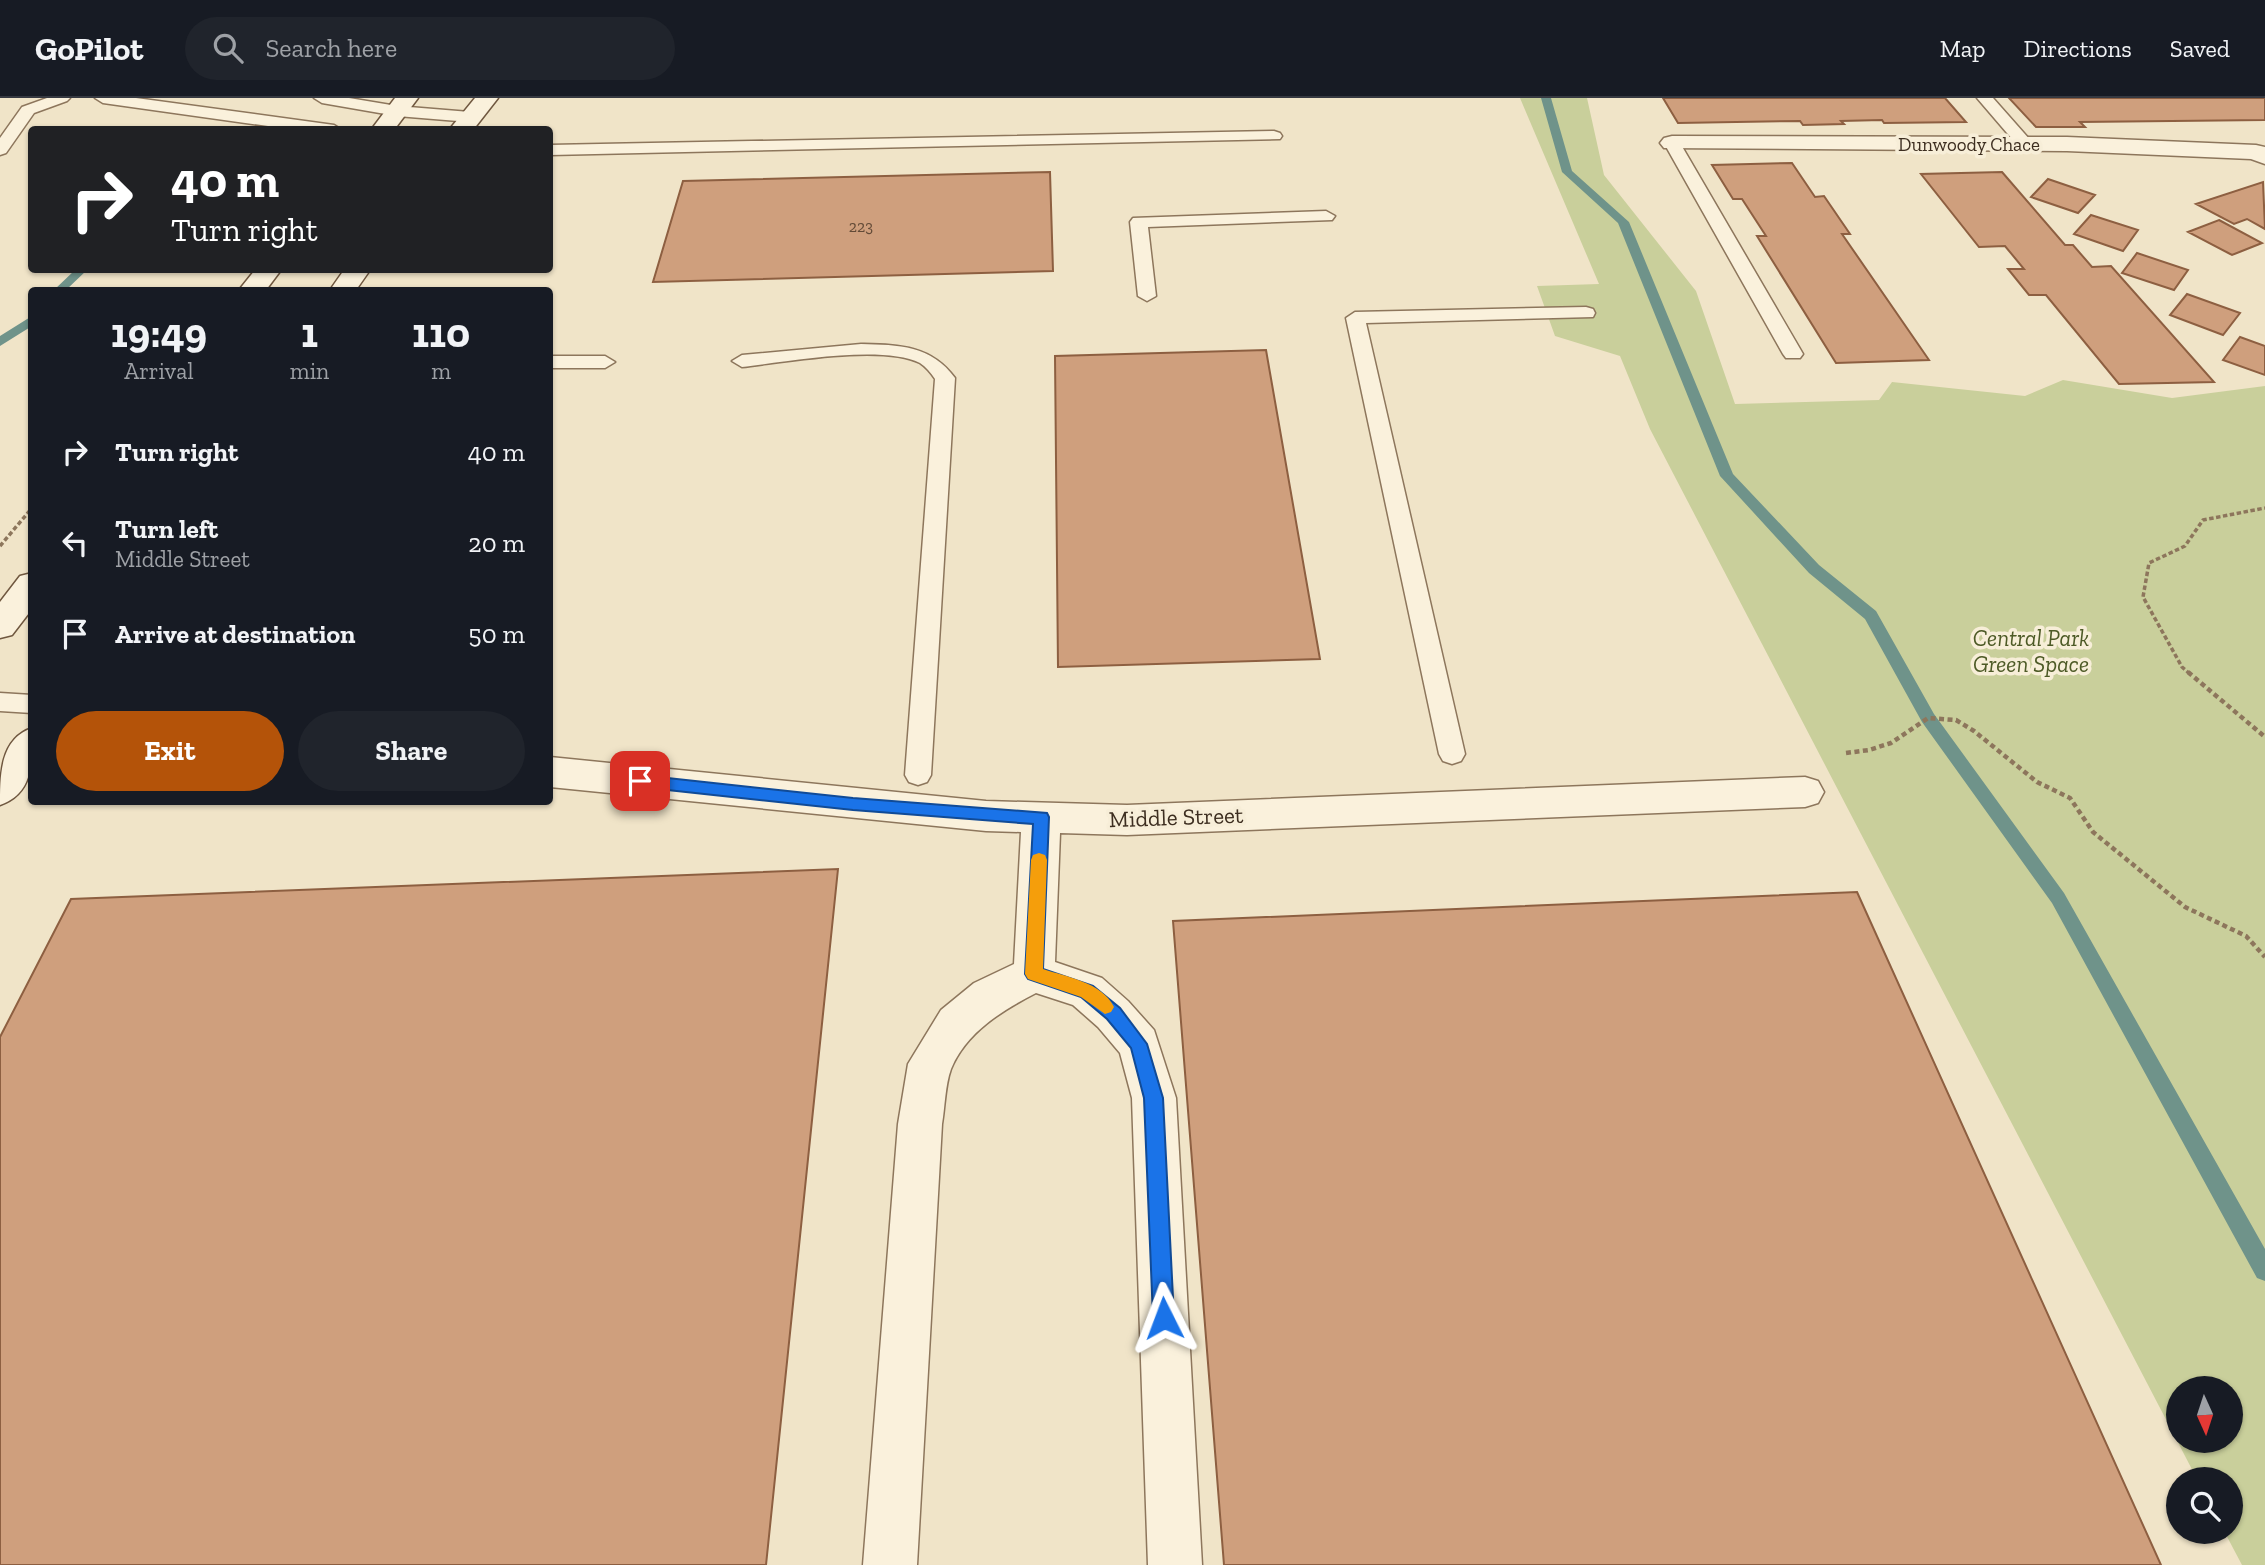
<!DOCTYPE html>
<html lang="en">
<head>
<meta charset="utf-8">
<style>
  :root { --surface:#171b24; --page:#20242c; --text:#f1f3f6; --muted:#9ea1a6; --line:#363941; --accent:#b45309 }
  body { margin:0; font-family:"Zilla Slab",serif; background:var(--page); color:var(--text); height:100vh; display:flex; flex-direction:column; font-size:26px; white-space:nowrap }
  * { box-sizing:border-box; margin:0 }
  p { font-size:23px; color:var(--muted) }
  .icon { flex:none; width:38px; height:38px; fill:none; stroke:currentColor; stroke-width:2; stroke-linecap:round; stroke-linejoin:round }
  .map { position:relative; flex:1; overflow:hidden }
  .details { position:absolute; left:28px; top:189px; width:525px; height:518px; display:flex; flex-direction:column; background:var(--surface); border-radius:7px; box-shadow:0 2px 5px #0004 }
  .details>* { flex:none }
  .banner { position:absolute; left:28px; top:28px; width:525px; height:147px; border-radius:7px; box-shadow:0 2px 5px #0004; background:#202124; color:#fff; overflow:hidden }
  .needle { width:46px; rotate:177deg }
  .controls { position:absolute; left:2166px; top:1278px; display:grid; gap:14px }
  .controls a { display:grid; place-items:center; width:77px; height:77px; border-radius:50%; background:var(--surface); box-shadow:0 2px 5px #0004; font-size:35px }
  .pin { position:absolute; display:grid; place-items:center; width:60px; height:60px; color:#fff; margin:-30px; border-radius:14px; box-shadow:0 4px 10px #0006 }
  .me { position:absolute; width:77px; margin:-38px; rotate:357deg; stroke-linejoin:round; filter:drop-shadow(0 0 5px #0008) }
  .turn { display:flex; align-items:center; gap:24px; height:147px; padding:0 28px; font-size:32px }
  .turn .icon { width:91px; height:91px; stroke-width:2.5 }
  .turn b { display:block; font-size:49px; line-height:60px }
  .eta { display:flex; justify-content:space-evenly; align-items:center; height:119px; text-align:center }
  .eta b { font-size:42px; font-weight:700; line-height:49px }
  .button { display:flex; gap:14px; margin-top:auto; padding:14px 28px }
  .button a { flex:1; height:80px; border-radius:42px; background:var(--accent); color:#fff; font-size:28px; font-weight:700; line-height:80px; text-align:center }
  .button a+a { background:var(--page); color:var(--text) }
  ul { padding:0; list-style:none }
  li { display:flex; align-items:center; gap:21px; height:91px; padding:0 28px }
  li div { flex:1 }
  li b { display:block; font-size:26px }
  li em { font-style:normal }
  header { display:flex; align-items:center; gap:42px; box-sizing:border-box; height:98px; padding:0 35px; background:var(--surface); border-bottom:2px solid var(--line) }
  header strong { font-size:33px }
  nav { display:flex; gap:38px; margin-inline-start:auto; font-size:24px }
  .search { width:490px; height:63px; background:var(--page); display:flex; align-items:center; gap:18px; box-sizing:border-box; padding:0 24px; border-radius:38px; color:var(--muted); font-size:26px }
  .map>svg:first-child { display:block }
</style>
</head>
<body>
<header>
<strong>GoPilot</strong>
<div class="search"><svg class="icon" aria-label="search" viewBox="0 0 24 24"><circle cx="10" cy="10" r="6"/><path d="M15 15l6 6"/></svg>Search here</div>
<nav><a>Map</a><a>Directions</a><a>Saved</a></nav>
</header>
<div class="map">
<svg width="2265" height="1467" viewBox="0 0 2265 1467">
  <rect width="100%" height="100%" fill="#f0e4c8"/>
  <!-- green -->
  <path fill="#c9cf9b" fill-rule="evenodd" d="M1520,0h67l17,77 92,116 39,113 144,-4 13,-18 133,14 38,-16 109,18 93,-12v1179h-23l-18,-34h7v-52h-34l-547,-1050 -30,-73 -65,-20 -18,-50 62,-2zM2179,1290h52v52h-52z"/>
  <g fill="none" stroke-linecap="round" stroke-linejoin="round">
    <!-- stream -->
    <path fill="#6f938a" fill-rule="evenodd" d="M1541,0h10l21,73 57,51 104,252 86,91 57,46 58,103 130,179 201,356v32l-8,-3 -205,-375 -130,-181 -57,-103 -56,-46 -89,-97 -102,-253 -56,-51z
      M75,172h12l-21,20h-12z
      M32,218v10l-32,20v-10z"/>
  </g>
  <!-- building -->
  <path fill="#cf9f7d" stroke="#8d5f41" stroke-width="2" d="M1663,0h282l21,24 -82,1 -2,-3 -41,1 3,3 -41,1 -3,-4 -122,2z
    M2009,0h256v22l-185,2 5,5h-49z
    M1792,65l23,34 9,-1 26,38h-8l87,126 -93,3 -79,-127h9l-24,-37h-9l-21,-34z
    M1050,74l3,99 -400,11 30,-101z
    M2002,74l63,73h8l19,22 19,-1 103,116 -95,2 -73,-89h-17l-21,-26h16l-19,-23 -26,1 -58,-73z
    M2048,81l47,16 -17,18 -47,-16z
    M2263,84l2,47 -18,-10 -13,5 -38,-20z
    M2091,117l47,15 -15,21 -49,-17z
    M2219,122l43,23 -30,12 -44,-23z
    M2137,155l51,17 -14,20 -52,-17z
    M2187,196l53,19 -17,22 -53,-20z
    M2240,239l25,9v29l-42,-15z
    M1266,252l54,309 -262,8 -3,-311z
    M838,771l-72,696h-766v-528l71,-138z
    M1857,794l304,673h-937l-51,-644z"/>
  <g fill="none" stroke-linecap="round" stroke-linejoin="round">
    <!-- service casing -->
    <g stroke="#8d765c" stroke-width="3">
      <path id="service" d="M47,0h23l-3,3 -33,12 -28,40 -6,2v-17l22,-31z
        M95,0h41l198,27 8,5h-46l-193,-27z
        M314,0h35l48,8 73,6 8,5 -8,5 -73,-6 -75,-13z
        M1977,0h16l38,43 2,3 -2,3h-12z
        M1274,33l6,2 2,3 -2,3 -730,16v-10z
        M1672,40l8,5 123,211 -3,4h-14l-3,-4 -119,-211z
        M1326,113l9,5 -3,4 -184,7 8,69 -9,5 -9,-5 -8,-74 3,-4z
        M1586,209l7,2 2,4 -2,4 -227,6 99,431 -4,7 -9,3 -9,-3 -4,-7 -93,-436 9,-6z
        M861,246c38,1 70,1 94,34l-24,397 -4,7 -9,3 -9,-3 -4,-7 30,-396c-4,-6 -9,-12 -15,-16 -38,-19 -135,-1 -178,4l-10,-6 10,-6z
        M550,258h55l10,6 -10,6h-55z
        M0,595l32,2v18l-32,-2z"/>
    </g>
    <!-- minor casing -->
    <g stroke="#8d765c" stroke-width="3">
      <path id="minor" d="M1672,38l395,1 189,8 9,2v17l-14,-5 -184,-8 -403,-3 -4,-5 4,-5z
        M550,659l436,44 141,4 678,-28 13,4 6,11 -6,11 -13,4 -678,28 -67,-2 -5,129 47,16 26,23 26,29 22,68 26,467h-54l-16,-467 -12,-45 -22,-26 -25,-22 -37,-12c-33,17 -70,39 -85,76 -6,16 -6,38 -9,55l-25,441h-54l35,-441 10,-60 33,-54 33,-27 40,-19 7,-132 -35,-1 -436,-44z"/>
    </g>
    <!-- secondary casing -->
    <g stroke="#6f573f" stroke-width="3">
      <path id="secondary" d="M395,0h23l-24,32h-23z
        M475,0h23l-25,32h-24z
        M255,172h26l-15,20h-27z
        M344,172h26l-14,20h-26z
        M32,475v36l-20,26 -12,3v-36l20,-26z
        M32,630c0,31 3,65 -32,77 0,-30 0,-66 32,-77z"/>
    </g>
    <!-- path-far1 -->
    <path stroke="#8d765c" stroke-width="3.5" stroke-dasharray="4.5 2.5" stroke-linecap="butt" d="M0,448l32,-38
      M2190,576l-8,-7 -39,-70 6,-34 36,-17 18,-26 62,-12"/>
    <!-- path -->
    <path stroke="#8d765c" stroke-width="4.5" stroke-dasharray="5 3.5" stroke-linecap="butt" d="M2188,574l77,65
      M1846,655l23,-3 22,-7 37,-25 28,2 18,11 63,51 33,16 23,34 92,75 61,29 19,21"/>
    <!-- service -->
    <use href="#service" fill="#faf1dc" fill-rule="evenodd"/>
    <!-- minor -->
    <use href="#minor" fill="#faf1dc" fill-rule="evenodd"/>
    <!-- secondary -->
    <use href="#secondary" fill="#faf1dc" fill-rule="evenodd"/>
  </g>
  <!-- route -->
  <path fill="#1a73e8" stroke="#114b97" stroke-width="2" d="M640,677l213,23 194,15 2,4 -6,152 50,17 27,22 27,36 16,54 11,220 -3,7 -7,3 -8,-3 -3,-7 -9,-220 -13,-50 -24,-29 -26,-22 -53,-18 -3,-5 8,-150 -180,-14 -213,-23 -8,-6z"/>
  <!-- slow -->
  <path fill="#f59e0b" d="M1039,755l6,2 2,5 -4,109c23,8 59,13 71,38l-3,5 -6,2 -24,-17 -53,-18 -3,-5 6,-114 2,-5z"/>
  <g text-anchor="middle" stroke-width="7" stroke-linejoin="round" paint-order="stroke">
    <!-- far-number labels -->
    <g font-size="16" fill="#624a37">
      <text x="861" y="134">223</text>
    </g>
    <!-- far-street labels -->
    <g font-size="19" fill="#3d2e20" stroke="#f7eed8">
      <text x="1969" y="53">Dunwoody Chace</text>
    </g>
    <!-- park labels -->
    <g font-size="23" font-style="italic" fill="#4d5a26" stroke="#f7eed8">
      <text x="2031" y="548">Central Park<tspan x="2031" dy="26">Green Space</tspan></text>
    </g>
    <!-- street labels -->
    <g font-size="23" fill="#3d2e20" stroke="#f7eed8">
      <text transform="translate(1176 719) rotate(-2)" y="8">Middle Street</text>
    </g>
  </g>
</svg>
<div class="controls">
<a><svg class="needle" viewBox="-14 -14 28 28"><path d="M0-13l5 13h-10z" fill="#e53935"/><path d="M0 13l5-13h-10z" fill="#9ea1a6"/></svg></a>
<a><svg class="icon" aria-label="search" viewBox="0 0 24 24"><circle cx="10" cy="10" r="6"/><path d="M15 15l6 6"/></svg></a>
</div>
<div class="pin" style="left:640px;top:683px;background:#d93025"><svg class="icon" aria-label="arrive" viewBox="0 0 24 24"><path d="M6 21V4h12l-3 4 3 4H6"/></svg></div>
<svg class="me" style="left:1164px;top:1220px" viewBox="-20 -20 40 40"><path d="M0-17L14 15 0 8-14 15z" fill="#1a73e8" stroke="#fff" stroke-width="4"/></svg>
<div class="banner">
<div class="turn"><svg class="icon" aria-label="right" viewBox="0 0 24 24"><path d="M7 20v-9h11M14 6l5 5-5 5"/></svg><div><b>40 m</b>Turn right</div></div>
</div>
<section class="details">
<div class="eta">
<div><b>19:49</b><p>Arrival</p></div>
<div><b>1</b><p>min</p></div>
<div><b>110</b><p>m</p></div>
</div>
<ul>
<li><svg class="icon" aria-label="right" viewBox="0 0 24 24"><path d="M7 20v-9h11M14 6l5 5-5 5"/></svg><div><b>Turn right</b></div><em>40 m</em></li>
<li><svg class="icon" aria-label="left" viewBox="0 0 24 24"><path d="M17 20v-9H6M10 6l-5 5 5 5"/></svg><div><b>Turn left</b><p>Middle Street</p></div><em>20 m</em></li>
<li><svg class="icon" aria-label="arrive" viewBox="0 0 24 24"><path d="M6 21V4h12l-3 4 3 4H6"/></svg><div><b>Arrive at destination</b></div><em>50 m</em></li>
</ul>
<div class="button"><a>Exit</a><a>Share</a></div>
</section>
</div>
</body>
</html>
